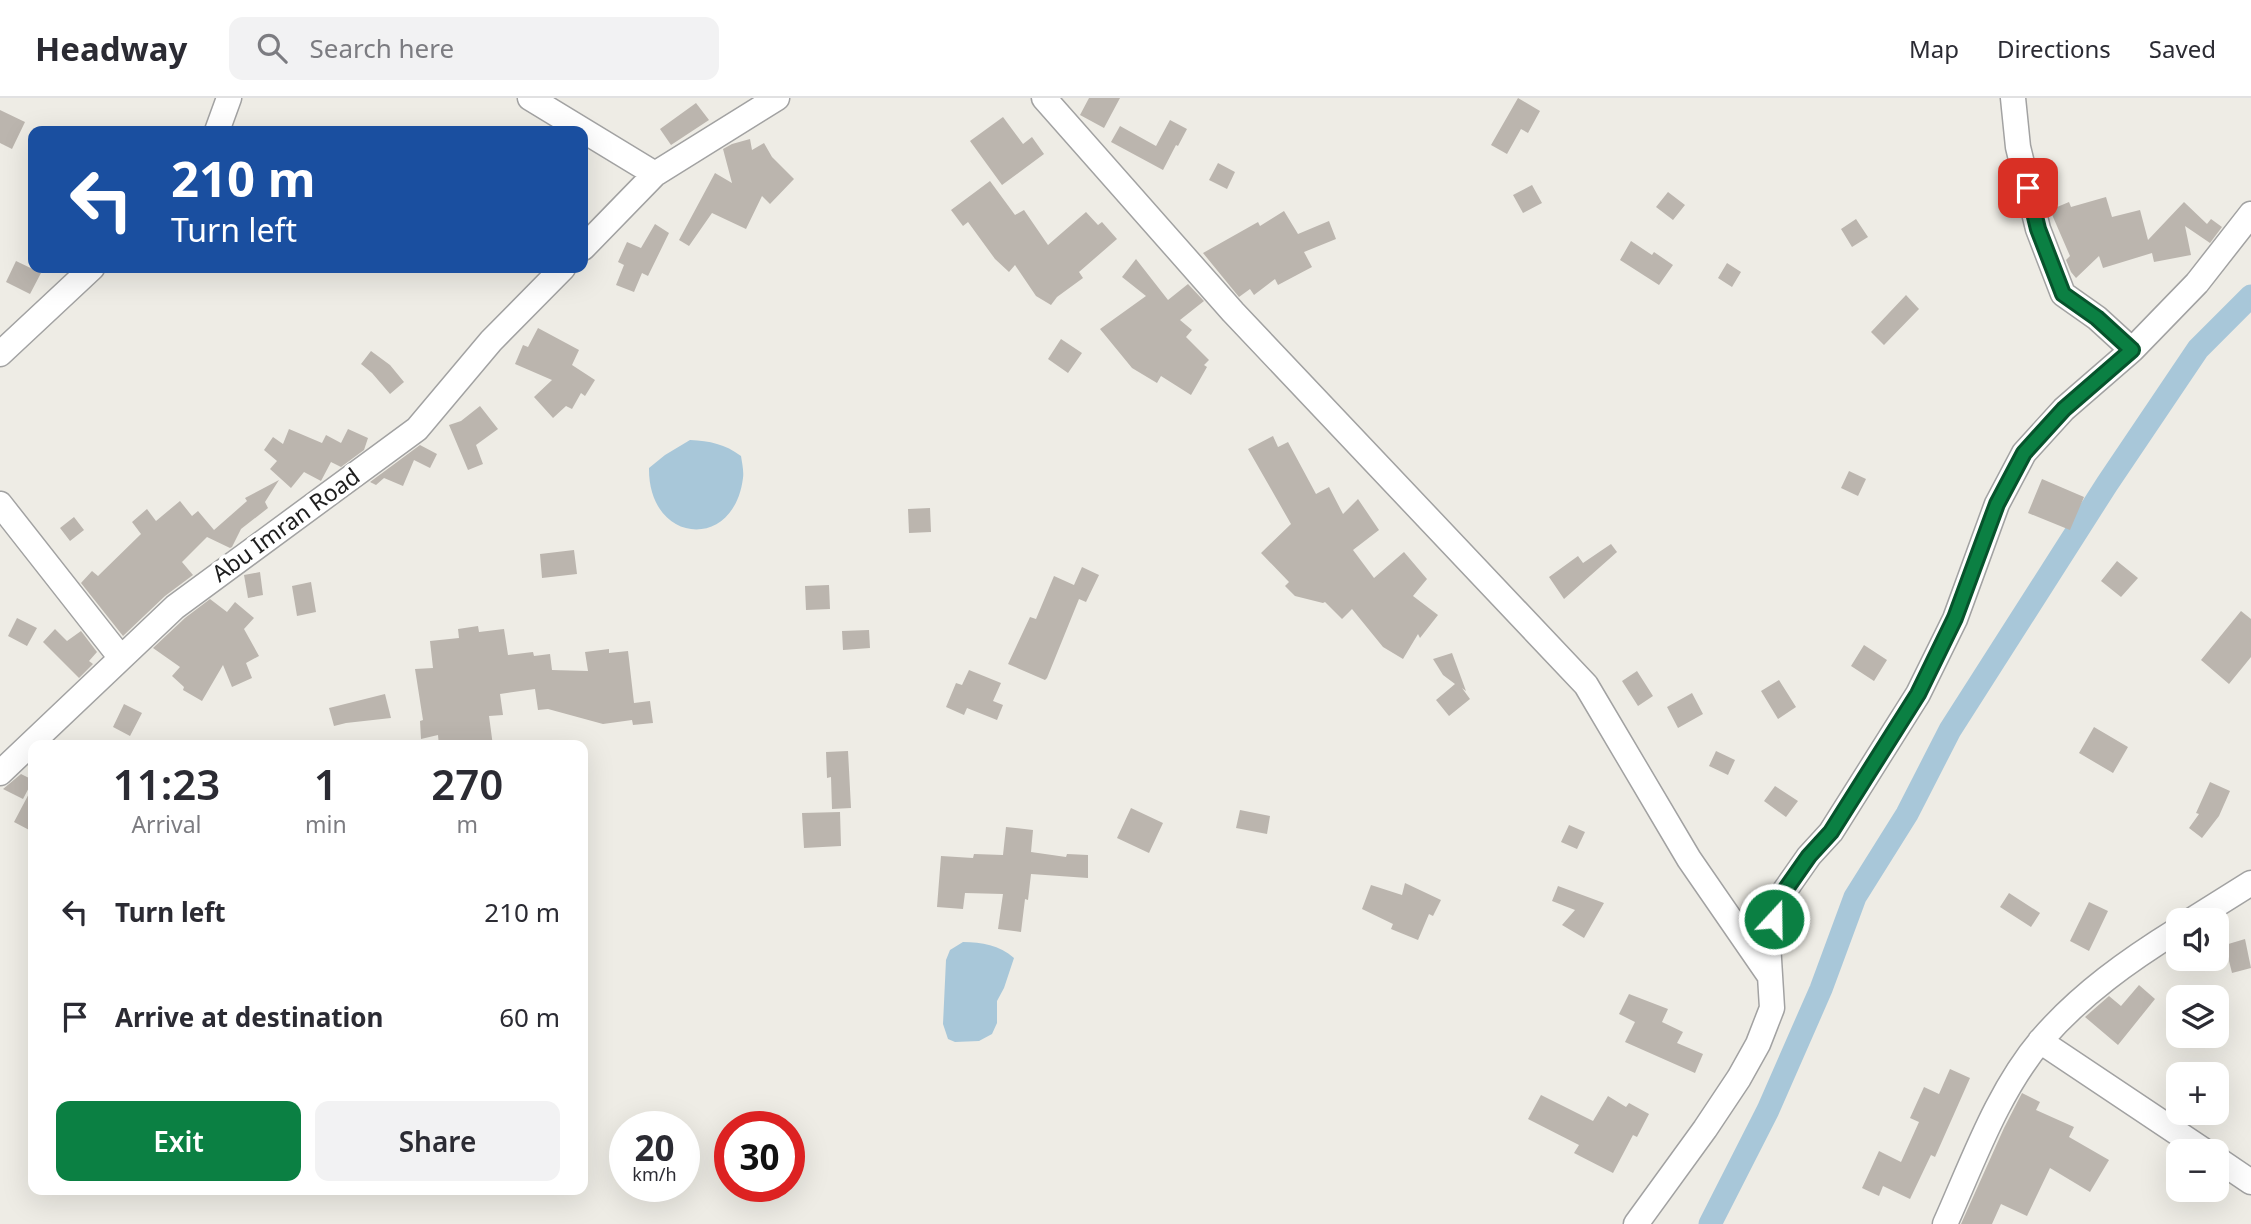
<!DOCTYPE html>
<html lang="en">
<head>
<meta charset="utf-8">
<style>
  :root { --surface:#fff; --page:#f2f2f3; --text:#2b2b33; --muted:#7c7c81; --line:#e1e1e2; --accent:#0b8043 }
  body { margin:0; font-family:"Noto Sans",sans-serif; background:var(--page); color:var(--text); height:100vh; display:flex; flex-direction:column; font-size:26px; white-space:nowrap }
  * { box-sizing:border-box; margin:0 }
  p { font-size:23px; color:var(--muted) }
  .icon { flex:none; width:38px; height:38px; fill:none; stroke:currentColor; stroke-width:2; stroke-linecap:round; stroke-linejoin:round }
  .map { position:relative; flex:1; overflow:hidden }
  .panel { position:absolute; left:28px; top:642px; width:560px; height:455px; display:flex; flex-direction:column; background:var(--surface); border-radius:14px; box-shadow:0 7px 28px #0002 }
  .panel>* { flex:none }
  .top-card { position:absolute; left:28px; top:28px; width:560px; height:147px; border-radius:14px; box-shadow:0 7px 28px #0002; background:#1a4fa0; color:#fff; overflow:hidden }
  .tools { position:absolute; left:2166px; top:810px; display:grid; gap:14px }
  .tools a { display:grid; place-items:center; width:63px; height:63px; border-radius:14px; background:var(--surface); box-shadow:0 7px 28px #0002; font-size:35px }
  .speed { position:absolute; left:609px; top:1013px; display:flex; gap:14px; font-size:35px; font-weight:700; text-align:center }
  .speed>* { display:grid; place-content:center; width:91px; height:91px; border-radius:50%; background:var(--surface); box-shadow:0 7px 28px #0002; line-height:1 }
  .speed small { font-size:18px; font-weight:400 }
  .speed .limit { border:10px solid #d22; background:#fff; color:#111 }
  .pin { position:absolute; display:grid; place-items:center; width:60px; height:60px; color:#fff; margin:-30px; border-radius:14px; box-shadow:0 4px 10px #0006 }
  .me { position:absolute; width:77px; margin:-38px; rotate:21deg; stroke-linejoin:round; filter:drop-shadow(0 0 5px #0008) }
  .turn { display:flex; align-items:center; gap:24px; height:147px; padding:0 28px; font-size:32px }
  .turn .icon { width:91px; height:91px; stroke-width:2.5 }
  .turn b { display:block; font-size:49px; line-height:60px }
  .eta { display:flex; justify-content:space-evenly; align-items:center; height:119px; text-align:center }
  .eta b { font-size:42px; font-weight:600; line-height:49px }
  .action { display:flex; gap:14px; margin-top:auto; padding:14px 28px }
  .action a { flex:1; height:80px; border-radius:14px; background:var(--accent); color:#fff; font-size:28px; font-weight:600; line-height:80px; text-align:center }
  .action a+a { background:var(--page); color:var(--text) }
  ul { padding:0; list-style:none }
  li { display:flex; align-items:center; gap:21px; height:105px; padding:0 28px }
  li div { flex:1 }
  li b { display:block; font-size:26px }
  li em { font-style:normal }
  header { display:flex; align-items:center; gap:42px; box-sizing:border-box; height:98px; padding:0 35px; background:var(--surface); border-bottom:2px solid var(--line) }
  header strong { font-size:33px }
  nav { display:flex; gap:38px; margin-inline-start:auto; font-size:24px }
  .search { width:490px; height:63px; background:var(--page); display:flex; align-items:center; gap:18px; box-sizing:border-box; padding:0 24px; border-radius:14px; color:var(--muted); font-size:26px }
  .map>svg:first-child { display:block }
</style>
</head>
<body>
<header>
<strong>Headway</strong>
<div class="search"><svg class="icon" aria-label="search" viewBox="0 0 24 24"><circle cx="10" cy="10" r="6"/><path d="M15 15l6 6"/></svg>Search here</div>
<nav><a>Map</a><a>Directions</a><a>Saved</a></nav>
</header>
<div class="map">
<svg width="2251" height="1126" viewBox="0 0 2251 1126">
  <rect width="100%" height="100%" fill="#eeece5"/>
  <!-- water -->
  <path fill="#a8c7d9" d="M690,342c20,1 35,4 51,16 1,7 3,15 2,22 -9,74 -95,66 -94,-10l16,-13z
    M963,844c19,0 36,3 51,16l-10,30 -7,13v22l-5,11 -13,7 -24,1 -7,-3 -5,-15 3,-64 4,-10z"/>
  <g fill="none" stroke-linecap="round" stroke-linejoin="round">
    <!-- canal -->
    <path stroke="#a8c7d9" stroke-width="23" d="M1710,1126l58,-114 53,-121 34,-92 52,-83 43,-84 157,-246 91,-135 53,-53"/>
  </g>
  <!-- building -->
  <path fill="#bbb5ae" d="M1089,0h31l-16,30 -24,-13z
    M1518,0l22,13 -12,22 -7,-4 -14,25 -16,-9z
    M696,5l13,17 -38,25 -11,-16z
    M0,12l25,12 -13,27 -12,-6z
    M1003,19l20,27 9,-7 12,17 -42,31 -32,-44z
    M1170,22l17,9 -9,17 -2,-1 -13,25 -52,-28 9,-16 36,20z
    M750,41l2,11 12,-7 8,14 22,22 -24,25 -8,-8 -16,33 -34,-16 -23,33 -10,-6 36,-67 17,10 -9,-34 9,-5z
    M1218,65l17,9 -8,17 -18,-9z
    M990,83l25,34 9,-5 24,35 38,-33 12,13 4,-3 15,17 -38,33 4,6 -26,19 -6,8 -15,-9 -21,-31 -6,7 -14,-13 -27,-37 -5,4 -12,-16z
    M1532,87l10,18 -19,10 -10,-18z
    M1668,94l17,13 -12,15 -17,-13z
    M2106,99l6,20 28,-7 8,30 36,-38 23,22 4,-5 11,8 -12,16 -25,-17 6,29 -37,7 -2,-9 -49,15 -4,-12 -23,22 -5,-6 -5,-12 4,-4 -20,-46 19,-8 2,5z
    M1284,113l14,23 31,-13 7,18 -32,13 8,15 -34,18 -3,-6 -21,16 -4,-6 -11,8 -36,-44 55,-31 2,4z
    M1856,121l12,18 -16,10 -11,-18z
    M655,126l14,9 -21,43 -6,-3 -8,19 -18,-7 8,-20 -6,-3 9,-20 14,6z
    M1631,143l21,14 2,-3 19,13 -14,20 -39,-25z
    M1136,161l32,41 20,-16 16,17 -24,19 12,10 -6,7 23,23 -5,5 3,2 -16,28 -30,-19 -4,7 -25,-15 -32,-39 46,-33 -24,-19z
    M16,163l25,12 -11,21 -24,-12z
    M1727,165l14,9 -9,15 -14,-9z
    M1906,197l13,14 -35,36 -13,-13z
    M538,230l41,22 -7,15 23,15 -10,16 -4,-3 -9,16 -6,-3 -13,12 -19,-21 18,-17 -37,-16 8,-19 5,2z
    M1061,241l21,14 -14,20 -20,-14z
    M371,253l19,14 14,17 -14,12 -18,-21 -11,-9z
    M480,308l18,23 -22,16 7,19 -15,6 -19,-45 12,-4z
    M289,331l33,14 4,-8 15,8 7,-14 20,9 -4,12 -23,17 -10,-5 -10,19 -17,-9 -13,16 -21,-19 7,-8 -13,-11 9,-13 10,7z
    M1273,338l5,11 10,-5 28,52 13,-7 14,27 15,-15 21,31 -26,20 21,28 30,-26 23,27 -14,17 25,19 -18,23 -2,-4 -15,25 -20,-12 -31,-38 -10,10 -17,-17 -2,1 -28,-7 -10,-10 4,-4 -28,-29 30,-29 -43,-75z
    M420,347l17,9 -7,14 -16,-8 -11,26 -19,-8 -8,7 -6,-3z
    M1849,373l17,8 -8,17 -17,-8z
    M2042,381l42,18 -14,33 -42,-17z
    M279,382l-14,22 3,6 -27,21 -9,18 -2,1 -23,-11 -25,25 11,13 -28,21 -42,40 -42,-53 11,-12 6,5 43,-42 -9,-12 15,-13 9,12 24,-20 12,15 6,-5 16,19 33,-29 -2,-3z
    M930,410l1,24 -22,1 -1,-24z
    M74,419l10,13 -14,11 -10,-13z
    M1611,446l6,8 -53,47 -15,-22 29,-21 5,7z
    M574,452l3,24 -35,4 -2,-24z
    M2117,463l21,17 -17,19 -20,-16z
    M1082,469l17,8 -13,27 -7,-3 -32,79 -2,2 -37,-16 22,-47 6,2 18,-43 20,9z
    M260,474l3,23 -15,3 -4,-23z
    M311,484l5,30 -19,4 -5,-30z
    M829,487l1,24 -24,1 -1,-24z
    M210,501l17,13 8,-10 19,16 -10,11 15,27 -13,7 6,15 -20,9 -9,-22 -21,36 -19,-11 1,-3 -12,-11 8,-9 -27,-19 32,-30z
    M2241,513l10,8v38l-22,27 -28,-24z
    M17,520l20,10 -10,18 -19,-10z
    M478,528l1,6 25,-3 4,26 25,-3 1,4 16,-2 2,16 36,1 -3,-19 24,-3v4l19,-2 6,52 16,-2 3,22 -20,2 -1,-5 -29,4 -55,-15 -10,1 -3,-21 -35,5 3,21 -14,1 4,30h-54l-1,-11 -17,4 -1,-18 3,-1 -8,-51 18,-1 -3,-27 29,-3 -1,-9z
    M55,531l12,12 14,-10 16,21 -8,9 4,3 -14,14 -36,-36z
    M869,532l1,18 -27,2 -1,-19z
    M1864,547l23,15 -13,21 -23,-15z
    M1452,555l14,38 -4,-3 8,11 -21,17 -13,-16 19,-16 -12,-9 -10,-16z
    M969,572l32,13 -8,18 10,4 -6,15 -30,-12 -3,7 -18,-8 10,-24 6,2z
    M1637,573l16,25 -15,10 -16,-25z
    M1779,582l17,27 -18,12 -17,-28z
    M1692,595l11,21 -25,14 -11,-21z
    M385,596l6,24 -45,5 -12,3 -5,-18z
    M124,606l18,9 -12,23 -17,-9z
    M2094,629l34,20 -15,26 -34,-20z
    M848,653l3,57 -19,1 -1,-32 -4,1 -1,-26z
    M1716,653l19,9 -7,15 -19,-9z
    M21,676l12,6 -10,19 -20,-10z
    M2210,684l20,9 -11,25 -17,22 -13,-10 10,-14 -3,-1z
    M33,688v46l-19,-10z
    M1775,688l23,15 -12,16 -22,-16z
    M1131,710l32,15 -14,30 -32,-15z
    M1240,712l30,6 -3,18 -31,-6z
    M840,714l1,34 -37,2 -2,-35z
    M1569,727l16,7 -8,17 -16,-7z
    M1006,729l27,3 -2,22 35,5 1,-3 21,1v23l-57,-4 -3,26 -3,-1 -4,33 -23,-3 5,-35 -38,-1 -2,16 -26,-2 4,-51 32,2 1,-4 29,1z
    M1405,785l36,17 -8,16 -4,-2 -11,26 -27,-11 2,-5 -31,-15 9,-24 31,10z
    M1558,788l46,17 -20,35 -22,-13 13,-15 -23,-9z
    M2009,795l31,20 -9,14 -31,-20z
    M2089,804l19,9 -19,40 -19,-10z
    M2245,841l6,29 -19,5 -7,-28z
    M2139,887l16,14 -37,46 -33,-28 24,-21 12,10z
    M1629,896l39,15 -6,13 21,10 -6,11 26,11 -8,19 -70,-31 10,-20 -16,-8z
    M1950,971l20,9 -35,79 -4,-2 -21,44 -27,-13 -4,10 -17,-8 17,-37 22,11 18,-40 -9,-4 14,-31 15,7z
    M2022,995l18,9 -4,8 38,17 -5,10 40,23 -19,32 -40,-24 -23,48 -26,-12 -9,20h-31l43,-96z
    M1541,997l52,26 15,-25 18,11 3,-4 20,11 -12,23 -4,-2 -20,38 -39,-20 5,-8 -51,-26z"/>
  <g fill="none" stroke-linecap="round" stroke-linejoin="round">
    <!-- minor casing -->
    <g stroke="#a2a2a2" stroke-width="27">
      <path id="minor" d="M530,0l125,76
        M1044,0l189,214 353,373 103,174 80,116
        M217,33l12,-33
        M583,150l72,-74 122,-76
        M2132,252l65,-67 54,-69
        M0,256l92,-86
        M0,406l121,154
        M0,675l175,-166 242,-178 74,-88 72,-73
        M2192,822l59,-37
        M2040,943l166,111
        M2217,1061l34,23
        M1636,1126l69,-95 34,-51 19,-34 14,-36 -4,-65 13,-47 28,-40 22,-24 87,-138 37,-75 42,-115 27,-51 40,-44 68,-59 -35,-32 -34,-24 -25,-65 -20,-82 -5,-49
        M1945,1126c28,-62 52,-132 97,-185 39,-45 87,-79 137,-110"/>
    </g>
    <!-- minor -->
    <use href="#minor" stroke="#fff" stroke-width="24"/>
  </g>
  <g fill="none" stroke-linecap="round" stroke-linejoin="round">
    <!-- route casing -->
    <g stroke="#07532c" stroke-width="18">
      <path id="route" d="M1774,821l7,-23 28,-40 22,-24 87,-138 37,-76 42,-114 27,-51 40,-44 68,-59 -35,-32 -34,-24 -25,-65 -10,-41"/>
    </g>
    <!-- route -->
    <use href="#route" stroke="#0b8043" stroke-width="12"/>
  </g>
  <g text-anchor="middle" stroke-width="7" stroke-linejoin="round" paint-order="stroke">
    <!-- street labels -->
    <g font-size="23" fill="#1e1e1e" stroke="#fff">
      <text transform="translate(286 427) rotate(-36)" y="8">Abu Imran Road</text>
    </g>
  </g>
</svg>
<div class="tools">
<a><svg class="icon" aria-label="sound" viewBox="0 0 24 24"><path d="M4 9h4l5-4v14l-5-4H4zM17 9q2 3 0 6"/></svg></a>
<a><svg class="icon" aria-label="layers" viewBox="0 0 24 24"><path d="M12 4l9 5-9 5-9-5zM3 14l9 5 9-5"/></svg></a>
<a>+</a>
<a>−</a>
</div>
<div class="speed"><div>20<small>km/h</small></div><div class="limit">30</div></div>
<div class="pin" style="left:2028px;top:90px;background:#d93025"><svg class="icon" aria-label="arrive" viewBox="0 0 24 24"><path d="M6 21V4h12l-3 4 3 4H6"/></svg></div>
<svg class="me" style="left:1774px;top:821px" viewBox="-20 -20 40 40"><circle r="17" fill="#0b8043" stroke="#fff" stroke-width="3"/><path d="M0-11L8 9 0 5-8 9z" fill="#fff"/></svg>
<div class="top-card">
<div class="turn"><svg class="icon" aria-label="left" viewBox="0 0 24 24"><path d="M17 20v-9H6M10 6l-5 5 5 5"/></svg><div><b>210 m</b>Turn left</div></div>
</div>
<section class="panel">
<div class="eta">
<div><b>11:23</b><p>Arrival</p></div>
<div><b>1</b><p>min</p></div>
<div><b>270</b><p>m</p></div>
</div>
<ul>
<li><svg class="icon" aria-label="left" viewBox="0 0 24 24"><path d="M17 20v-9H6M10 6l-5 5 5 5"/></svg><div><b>Turn left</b></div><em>210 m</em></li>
<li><svg class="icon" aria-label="arrive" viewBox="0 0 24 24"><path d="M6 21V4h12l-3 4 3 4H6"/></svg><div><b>Arrive at destination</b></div><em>60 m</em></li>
</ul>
<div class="action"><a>Exit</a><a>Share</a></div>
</section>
</div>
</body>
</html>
